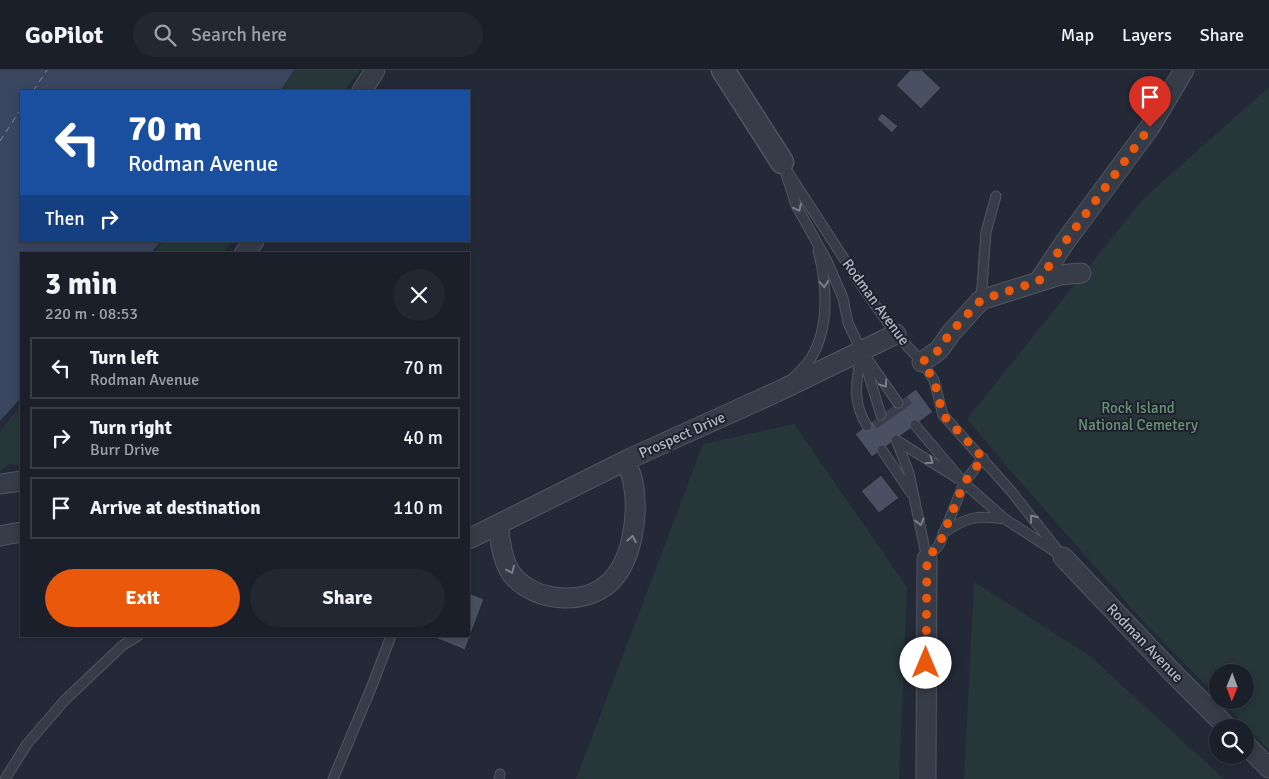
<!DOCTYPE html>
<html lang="en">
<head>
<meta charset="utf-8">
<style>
  :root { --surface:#1a1f29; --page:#232731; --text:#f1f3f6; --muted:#9fa2a8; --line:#383d46; --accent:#ea580c }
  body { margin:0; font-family:Signika,sans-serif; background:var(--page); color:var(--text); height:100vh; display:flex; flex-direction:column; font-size:19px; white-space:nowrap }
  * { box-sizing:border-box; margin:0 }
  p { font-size:16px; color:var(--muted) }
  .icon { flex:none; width:28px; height:28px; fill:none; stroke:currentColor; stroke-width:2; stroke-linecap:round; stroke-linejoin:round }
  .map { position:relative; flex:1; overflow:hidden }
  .drawer { position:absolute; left:20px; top:182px; width:450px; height:385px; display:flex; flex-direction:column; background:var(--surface); border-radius:0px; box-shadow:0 2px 8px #0003,0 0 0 1px var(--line) }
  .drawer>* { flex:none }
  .hud { position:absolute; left:20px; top:20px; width:450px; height:152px; border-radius:0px; box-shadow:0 2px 8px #0003,0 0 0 1px var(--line); background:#1a4fa0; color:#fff; overflow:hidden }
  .needle { width:32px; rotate:181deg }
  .controls { position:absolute; left:1209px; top:594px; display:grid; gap:10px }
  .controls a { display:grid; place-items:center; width:45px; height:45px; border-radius:50%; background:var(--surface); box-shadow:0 2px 8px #0003,0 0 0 1px var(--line); font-size:25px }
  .pin { position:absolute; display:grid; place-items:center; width:42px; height:42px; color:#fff; margin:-51px -21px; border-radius:50% 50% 50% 0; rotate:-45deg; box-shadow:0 0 5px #0007 }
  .pin .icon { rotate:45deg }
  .me { position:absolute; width:55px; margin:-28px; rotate:0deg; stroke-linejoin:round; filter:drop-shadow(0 0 4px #0008) }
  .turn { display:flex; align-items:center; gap:18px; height:105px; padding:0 25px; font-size:22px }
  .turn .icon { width:65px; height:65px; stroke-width:2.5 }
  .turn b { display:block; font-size:35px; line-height:42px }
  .then { display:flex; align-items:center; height:48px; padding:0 25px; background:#0003; gap:10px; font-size:19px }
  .round { display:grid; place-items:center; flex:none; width:52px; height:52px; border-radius:26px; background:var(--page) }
  .head { display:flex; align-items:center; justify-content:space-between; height:85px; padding:0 25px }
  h1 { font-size:30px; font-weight:700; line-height:38px }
  .button { display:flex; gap:10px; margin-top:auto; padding:10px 25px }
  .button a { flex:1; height:58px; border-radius:30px; background:var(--accent); color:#fff; font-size:20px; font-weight:700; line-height:58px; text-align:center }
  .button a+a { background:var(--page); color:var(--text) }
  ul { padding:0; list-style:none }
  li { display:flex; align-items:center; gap:15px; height:62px; margin:0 10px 8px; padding:0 15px; border:2px solid var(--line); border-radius:0px }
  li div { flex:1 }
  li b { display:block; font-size:19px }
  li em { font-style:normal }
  header { display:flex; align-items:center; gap:30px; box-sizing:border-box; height:70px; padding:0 25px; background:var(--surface); border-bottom:1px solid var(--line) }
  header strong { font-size:24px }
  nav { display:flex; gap:28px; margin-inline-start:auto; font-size:18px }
  .search { width:350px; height:45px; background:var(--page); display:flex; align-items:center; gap:12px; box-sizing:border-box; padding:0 18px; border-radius:28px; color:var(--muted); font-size:19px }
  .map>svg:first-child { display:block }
</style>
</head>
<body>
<header>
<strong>GoPilot</strong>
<div class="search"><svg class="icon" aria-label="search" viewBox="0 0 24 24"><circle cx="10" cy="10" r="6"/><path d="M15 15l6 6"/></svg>Search here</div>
<nav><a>Map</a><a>Layers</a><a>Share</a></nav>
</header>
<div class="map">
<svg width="1269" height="709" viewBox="0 0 1269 709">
  <rect width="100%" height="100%" fill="#232937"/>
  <!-- green -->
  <path fill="#263639" d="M294,0h66l-16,21h-64z
    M1269,17v663l-48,-50h24v-28h-27l-1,25 -74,-76 -127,-144 -49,-58 176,-220z
    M163,171h69l-10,13h-70z
    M21,335v61l-11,-2 -10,7v-40z
    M794,354l113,163 -8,192h-323l127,-335z
    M974,512l116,74 134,123h-260z"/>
  <!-- water -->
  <path fill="#3a465f" d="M0,0h294l-14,21h-259v150h140l-11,13h-129v144l-21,23z"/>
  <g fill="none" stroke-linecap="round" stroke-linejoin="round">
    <!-- ferry -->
    <path stroke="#7c8baa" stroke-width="1" stroke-dasharray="6 5" stroke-linecap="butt" d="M33,21l14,-21
      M0,71l21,-32"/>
  </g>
  <!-- building -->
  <path fill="#495061" stroke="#1e232e" d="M910,0h12l19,18 -20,21 -25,-24z
    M882,43l16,13 -6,7 -15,-14z
    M916,319l17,23 -61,45 -17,-23z
    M881,405l18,23 -20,15 -18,-22z
    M469,523l15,6 -19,51 -30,-12v-2h34z"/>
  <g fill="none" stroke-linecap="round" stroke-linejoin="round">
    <!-- tertiary-tunnel -->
    <path stroke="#383e4c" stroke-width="22" stroke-dasharray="22 11" stroke-linecap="butt" d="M898,333l5,7
      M881,345l5,7"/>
    <!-- service casing -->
    <g stroke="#515662" stroke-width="11">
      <path id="service" d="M782,93l79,122 35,49 26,28 12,18 9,35 68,76 52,66
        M786,104l10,31 31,56 16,37 5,25 13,27 37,53
        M981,230l5,-68 10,-36
        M861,280c-3,30 -11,48 6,76
        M864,290l17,55
        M793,308c6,-6 14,-13 18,-20 19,-31 16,-74 7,-107
        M915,355l49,58 41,36 52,34
        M896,370l61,38
        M897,372l12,31 18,86 12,-14 25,-62 19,-25
        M882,380l29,43
        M943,463c23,-16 34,-18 62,-14
        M5,709l22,-35 38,-44 58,-55 15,-9
        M333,709l39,-93 19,-50
        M499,709l1,-5"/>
    </g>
    <!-- minor casing -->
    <g stroke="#515662" stroke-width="21">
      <path id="minor" d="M362,21l13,-21
        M244,184l10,-13
        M1039,211l26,-39 85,-115 34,-57
        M922,292l17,-12 12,-17 30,-33 79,-25 21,-2
        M0,414l21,-3
        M499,454c0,16 4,42 16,54 22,23 69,28 94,5 24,-22 30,-70 24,-101 -1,-7 -5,-14 -8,-21
        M0,466l21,-4
        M469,469l162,-81 150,-68 115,-56
        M1063,487l111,117 54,54
        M1245,674l24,24
        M926,709l1,-220"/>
    </g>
    <!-- tertiary casing -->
    <g stroke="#515662" stroke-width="25">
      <path id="tertiary" d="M723,0l59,92"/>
    </g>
    <!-- service -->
    <use href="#service" stroke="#363c48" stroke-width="9"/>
    <!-- minor -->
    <use href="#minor" stroke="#363c48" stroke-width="19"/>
    <!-- tertiary -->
    <use href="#tertiary" stroke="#363c48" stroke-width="22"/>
  </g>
  <!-- one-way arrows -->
  <defs><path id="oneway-chevron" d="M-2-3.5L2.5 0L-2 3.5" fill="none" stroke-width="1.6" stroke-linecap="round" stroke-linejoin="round" transform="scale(1.25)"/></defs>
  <g stroke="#7a7f8c">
    <use href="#oneway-chevron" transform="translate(798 138) rotate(64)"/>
    <use href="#oneway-chevron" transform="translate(824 214) rotate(85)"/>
    <use href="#oneway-chevron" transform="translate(884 314) rotate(56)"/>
    <use href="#oneway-chevron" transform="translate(930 391) rotate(34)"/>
    <use href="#oneway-chevron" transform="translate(1033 448) rotate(-128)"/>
    <use href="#oneway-chevron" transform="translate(920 452) rotate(76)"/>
    <use href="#oneway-chevron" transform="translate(632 469) rotate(-80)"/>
    <use href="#oneway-chevron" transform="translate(511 500) rotate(64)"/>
  </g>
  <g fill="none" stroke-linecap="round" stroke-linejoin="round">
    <!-- route -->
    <path stroke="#ea580c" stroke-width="9" stroke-dasharray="0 16.2" d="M926,593l1,-105 12,-13 25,-62 19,-25 -40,-43 -9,-35 -12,-18 17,-12 11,-17 31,-33 58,-19 26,-39 85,-115"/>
  </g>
  <g text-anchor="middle" stroke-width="4" stroke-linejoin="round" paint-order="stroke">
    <!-- street labels -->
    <g font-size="15" fill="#b1b6c4" stroke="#1c212c">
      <text transform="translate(876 232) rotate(54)" y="5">Rodman Avenue</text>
      <text transform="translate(682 365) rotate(-24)" y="5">Prospect Drive</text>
      <text transform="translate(1145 573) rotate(46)" y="5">Rodman Avenue</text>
    </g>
    <!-- park labels -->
    <g font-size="15" fill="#6b9278" stroke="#1c212c">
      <text x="1138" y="343">Rock Island<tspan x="1138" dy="17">National Cemetery</tspan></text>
    </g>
  </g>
</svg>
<div class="controls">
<a><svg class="needle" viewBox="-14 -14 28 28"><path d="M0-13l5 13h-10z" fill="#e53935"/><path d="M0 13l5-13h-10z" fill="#9fa2a8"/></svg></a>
<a><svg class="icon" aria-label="search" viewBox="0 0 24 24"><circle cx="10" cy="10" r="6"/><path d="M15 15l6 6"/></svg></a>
</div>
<div class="pin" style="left:1150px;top:57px;background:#d93025"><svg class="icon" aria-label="arrive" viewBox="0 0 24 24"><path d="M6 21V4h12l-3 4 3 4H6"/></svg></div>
<svg class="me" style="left:926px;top:593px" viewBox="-20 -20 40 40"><circle r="19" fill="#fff"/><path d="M0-13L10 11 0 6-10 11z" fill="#ea580c"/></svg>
<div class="hud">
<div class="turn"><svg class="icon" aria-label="left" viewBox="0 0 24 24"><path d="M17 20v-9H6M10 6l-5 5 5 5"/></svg><div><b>70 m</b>Rodman Avenue</div></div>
<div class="then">Then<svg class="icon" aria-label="right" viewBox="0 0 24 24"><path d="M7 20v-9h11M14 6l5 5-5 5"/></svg></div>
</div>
<section class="drawer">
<div class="head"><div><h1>3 min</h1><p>220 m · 08:53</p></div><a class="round"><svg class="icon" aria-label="close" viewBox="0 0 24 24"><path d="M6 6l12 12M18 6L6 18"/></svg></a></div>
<ul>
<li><svg class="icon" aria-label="left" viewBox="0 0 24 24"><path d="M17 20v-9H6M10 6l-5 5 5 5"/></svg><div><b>Turn left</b><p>Rodman Avenue</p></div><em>70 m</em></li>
<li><svg class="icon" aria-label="right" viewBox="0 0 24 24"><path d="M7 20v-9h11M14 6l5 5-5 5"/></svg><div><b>Turn right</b><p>Burr Drive</p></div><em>40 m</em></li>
<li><svg class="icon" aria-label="arrive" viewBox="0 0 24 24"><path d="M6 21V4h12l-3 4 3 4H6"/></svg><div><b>Arrive at destination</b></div><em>110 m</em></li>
</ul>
<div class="button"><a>Exit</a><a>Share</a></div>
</section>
</div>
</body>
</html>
